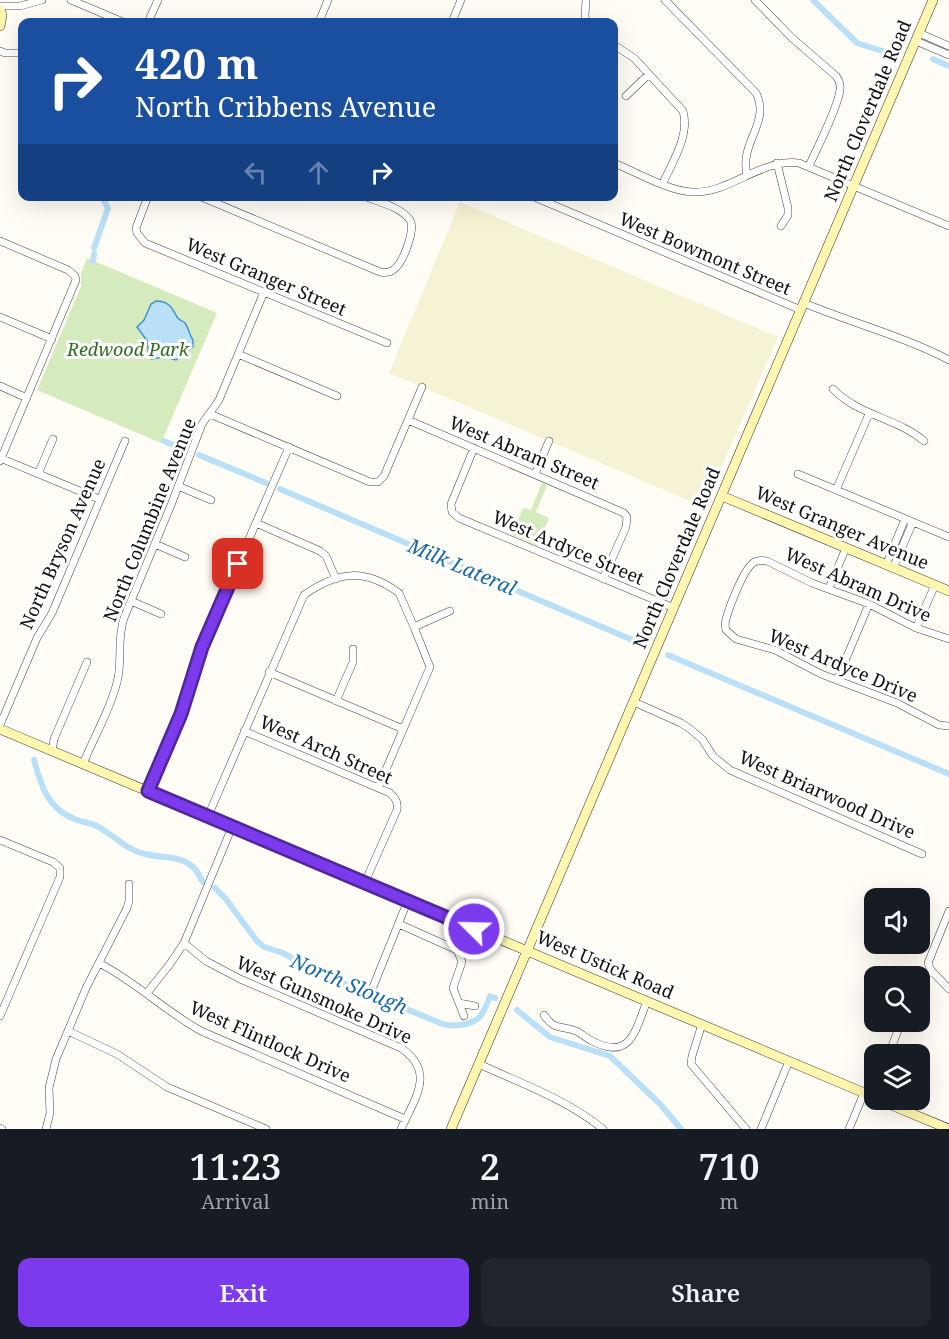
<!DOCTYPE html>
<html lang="en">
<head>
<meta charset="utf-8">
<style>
  :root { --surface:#171b24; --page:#20242c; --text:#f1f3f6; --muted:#9ea1a6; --accent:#7c3aed }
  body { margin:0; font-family:"Noto Serif",serif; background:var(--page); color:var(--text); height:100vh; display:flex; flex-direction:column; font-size:22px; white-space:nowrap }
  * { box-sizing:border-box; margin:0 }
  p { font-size:20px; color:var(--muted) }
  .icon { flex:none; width:33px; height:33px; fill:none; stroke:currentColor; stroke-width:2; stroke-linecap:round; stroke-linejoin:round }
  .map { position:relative; height:1129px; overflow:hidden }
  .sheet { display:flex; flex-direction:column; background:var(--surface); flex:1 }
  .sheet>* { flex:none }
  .hud { position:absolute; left:18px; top:18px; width:600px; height:183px; border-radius:12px; box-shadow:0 6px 24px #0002; background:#1a4fa0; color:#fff; overflow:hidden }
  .buttons { position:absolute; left:864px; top:888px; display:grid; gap:12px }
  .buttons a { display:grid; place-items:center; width:66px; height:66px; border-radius:12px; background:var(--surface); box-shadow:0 6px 24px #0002; font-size:30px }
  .pin { position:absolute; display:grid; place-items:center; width:51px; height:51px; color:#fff; margin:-26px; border-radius:12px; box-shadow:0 3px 9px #0006 }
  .me { position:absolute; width:66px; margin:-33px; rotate:293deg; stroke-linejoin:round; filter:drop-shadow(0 0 4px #0008) }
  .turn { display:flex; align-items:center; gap:21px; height:126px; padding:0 18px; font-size:27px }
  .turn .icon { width:78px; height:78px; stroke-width:2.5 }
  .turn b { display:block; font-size:42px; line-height:51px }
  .lanes { display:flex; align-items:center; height:57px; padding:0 18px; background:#0003; justify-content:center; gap:30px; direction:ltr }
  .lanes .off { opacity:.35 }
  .eta { display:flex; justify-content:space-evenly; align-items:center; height:102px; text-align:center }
  .eta b { font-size:36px; font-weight:600; line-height:42px }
  .cta { display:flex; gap:12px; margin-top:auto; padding:12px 18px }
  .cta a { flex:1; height:69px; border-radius:12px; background:var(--accent); color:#fff; font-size:24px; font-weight:600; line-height:69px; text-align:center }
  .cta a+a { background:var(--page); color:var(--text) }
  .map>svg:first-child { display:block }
</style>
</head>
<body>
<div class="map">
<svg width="949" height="1129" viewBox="0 0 949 1129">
  <rect width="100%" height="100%" fill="#fffdf5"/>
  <!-- farmland -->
  <path fill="#f6f3d4" d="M460,202l318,135 -74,170 -315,-134z"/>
  <!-- green -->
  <path fill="#d5ebbd" d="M87,258l130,55 -56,130 -124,-53 44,-104v-13z
    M542,483l5,2 -11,27 13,6 -12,28 -25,-11 11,-27 8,2z"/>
  <!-- water -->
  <path fill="#b9e0f7" stroke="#3f96cf" stroke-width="1.5" d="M156,301c12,0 16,6 21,16 3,4 5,3 8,6 4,5 4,12 8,17v7l-17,13 -11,-3 -14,2 -3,-3v-14l-11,-15 7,-7 7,-16z"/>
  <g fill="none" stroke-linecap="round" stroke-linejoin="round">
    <!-- canal -->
    <path stroke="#b9e0f7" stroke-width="6" d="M813,0l44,43 38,12
      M933,59l16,7
      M94,248l14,-40 -7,-12
      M93,261l1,-7
      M164,441l19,8
      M199,455l67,28
      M280,489l364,156
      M668,655l281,119
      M34,760c7,26 14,50 43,60 9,3 17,3 25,9 15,9 25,21 43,25 16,4 35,1 48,13 4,3 7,11 10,15
      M215,888l10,10 32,43 7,6 19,6 39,21 118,49c7,3 12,3 20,2 21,-3 23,-11 30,-29l5,2
      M517,1010l33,27 60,19 50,48 21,25"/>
    <!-- street casing -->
    <g stroke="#444" stroke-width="8">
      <path id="street" d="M71,0l52,22
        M586,0l-1,15 1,7
        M665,0l91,93c15,30 -17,49 -9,82
        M755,0l37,38 44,38c3,4 5,8 4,14 -2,18 -23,58 -31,76
        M0,6h20l22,-6
        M148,22l10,-22
        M319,22l9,-22
        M452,22l9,-22
        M919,33l30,13
        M916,41l33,14
        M614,45l20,13 49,53c7,24 -10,50 -20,72
        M0,51l5,2h17
        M626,96l23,-22
        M614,163c22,9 54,28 78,29 38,2 69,-34 107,-29l150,63
        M777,163l11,45v7l-7,11
        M148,196l-12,32 1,5 8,10 242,100
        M199,196l181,76c5,1 9,1 13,-2 10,-6 23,-41 17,-50 -9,-13 -32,-18 -46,-24
        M532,196l269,114
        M0,241l68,29 7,6 1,4 -76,181
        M804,303c48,20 99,33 145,57
        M0,317l52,22
        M238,354l99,42
        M0,386l27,12
        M833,389c26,27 64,29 91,52
        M210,414l160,68h8l6,-6 38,-89
        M408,420l216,93 3,4 -1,10 -23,52
        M474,448l-23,56 1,8 7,6 215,90
        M0,458l99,41
        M38,474l15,-35
        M535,474l14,-33
        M798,474l151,63
        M178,486l33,14
        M836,490l33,-76
        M256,523l64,28 6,5 10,23
        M155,544l30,13
        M886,565l19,-46
        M893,568l20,-46
        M829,588l17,-40
        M131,601l30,13
        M916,628l19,-43
        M949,639l-33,-11 -47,-24 -57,-21 -45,-22c-6,-1 -10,-1 -14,2 -10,7 -26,49 -28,61l1,6 10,9 39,11 46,24 76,29 42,22 10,1
        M269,672l134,57
        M837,680l32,-76
        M336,701l17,-39v-13
        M634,702l47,21 9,6 12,10 11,17 17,14 192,84
        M0,725l37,-87 15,-25 73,-172
        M244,731l146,62c6,6 8,9 7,17l-32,72
        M52,751l2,-12 33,-77
        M83,764c11,-27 29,-58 35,-86 4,-20 -1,-40 6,-60l47,-113 31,-81 17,-24 45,-108
        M378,788l52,-121 -16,-40 36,-16
        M148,791l33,-77 21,-67 87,-200
        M208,816l96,-221c34,-24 61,-27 95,-2l15,34
        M0,840l53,22 7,6v9l-60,139
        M949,911l-21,52 3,7 18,19
        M399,924l58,26 5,12 -9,26 11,28
        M184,943l22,18 34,18 161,69c35,24 14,50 0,81
        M99,963c37,19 66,48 102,68l204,88
        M920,981l11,-11
        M373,987l35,-87
        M147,993l23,-29 14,-21 48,-116
        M459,1003l16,3
        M544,1015c11,16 16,10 32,16 5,2 10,7 16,10 39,20 43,-10 55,-40
        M901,1022l-9,24 2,3 10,5
        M702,1024l-10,32 -1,8 55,65
        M68,1031l49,23 50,33 99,42
        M479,1064c43,20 87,35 124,65
        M0,1128l2,1
        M46,1129l4,-16 -1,-25 7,-29 31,-73 40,-78 2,-7v-17
        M761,1129l28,-68
        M849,1129l15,-36"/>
    </g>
    <!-- secondary casing -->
    <g stroke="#333" stroke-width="10">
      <path id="secondary" d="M0,10l2,5 -2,11
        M722,496l227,95
        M0,729l874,368
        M879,1100l70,29
        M451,1129l482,-1129"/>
    </g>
    <!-- street -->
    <use href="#street" stroke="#fff" stroke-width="7"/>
    <!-- secondary -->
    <use href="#secondary" stroke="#fff6b0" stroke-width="9"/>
  </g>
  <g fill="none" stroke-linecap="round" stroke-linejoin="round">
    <!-- route casing -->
    <g stroke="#51269a" stroke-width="15">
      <path id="route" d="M238,564l-36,83 -21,67 -33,77 326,138"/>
    </g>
    <!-- route -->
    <use href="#route" stroke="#7c3aed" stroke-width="10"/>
  </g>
  <g text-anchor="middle" stroke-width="6" stroke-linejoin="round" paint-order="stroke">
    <!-- street labels -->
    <g font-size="18" fill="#111" stroke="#fff">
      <text transform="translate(868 111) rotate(-67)" y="6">North Cloverdale Road</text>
      <text transform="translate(705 254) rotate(23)" y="6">West Bowmont Street</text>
      <text transform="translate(266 277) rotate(23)" y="6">West Granger Street</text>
      <text transform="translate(524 453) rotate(23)" y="6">West Abram Street</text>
      <text transform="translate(150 520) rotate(-68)" y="6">North Columbine Avenue</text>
      <text transform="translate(842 528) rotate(23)" y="6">West Granger Avenue</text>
      <text transform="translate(63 544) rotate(-66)" y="6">North Bryson Avenue</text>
      <text transform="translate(568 548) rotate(23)" y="6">West Ardyce Street</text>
      <text transform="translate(677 558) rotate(-67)" y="6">North Cloverdale Road</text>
      <text transform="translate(858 585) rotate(24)" y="6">West Abram Drive</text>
      <text transform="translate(843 666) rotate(23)" y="6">West Ardyce Drive</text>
      <text transform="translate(326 750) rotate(24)" y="6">West Arch Street</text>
      <text transform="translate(827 795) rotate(24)" y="6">West Briarwood Drive</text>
      <text transform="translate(605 965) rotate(23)" y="6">West Ustick Road</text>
      <text transform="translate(324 1000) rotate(24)" y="6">West Gunsmoke Drive</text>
      <text transform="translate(270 1042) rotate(24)" y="6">West Flintlock Drive</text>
    </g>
    <!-- park labels -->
    <g font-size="18" font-style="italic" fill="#2f6b1f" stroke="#fff">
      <text x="128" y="356">Redwood Park</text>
    </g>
    <!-- water labels -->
    <g font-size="20" font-style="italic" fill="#1768a6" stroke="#fff">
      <text transform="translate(462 567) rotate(23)" y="7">Milk Lateral</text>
      <text transform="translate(349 984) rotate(23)" y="7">North Slough</text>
    </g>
  </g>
</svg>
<div class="buttons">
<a><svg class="icon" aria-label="sound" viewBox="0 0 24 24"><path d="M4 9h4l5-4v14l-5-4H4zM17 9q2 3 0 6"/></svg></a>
<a><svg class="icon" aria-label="search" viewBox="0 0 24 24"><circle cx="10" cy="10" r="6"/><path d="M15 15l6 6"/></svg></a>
<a><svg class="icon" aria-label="layers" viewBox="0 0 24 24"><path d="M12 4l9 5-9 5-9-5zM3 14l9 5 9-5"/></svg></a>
</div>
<div class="pin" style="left:238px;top:564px;background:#d93025"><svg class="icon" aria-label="arrive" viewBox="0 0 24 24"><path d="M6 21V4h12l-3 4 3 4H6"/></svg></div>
<svg class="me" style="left:474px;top:929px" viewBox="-20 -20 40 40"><circle r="17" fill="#7c3aed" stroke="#fff" stroke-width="3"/><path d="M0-11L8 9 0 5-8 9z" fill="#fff"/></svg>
<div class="hud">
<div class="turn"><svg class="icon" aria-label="right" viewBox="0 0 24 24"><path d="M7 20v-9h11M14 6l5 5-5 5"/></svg><div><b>420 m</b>North Cribbens Avenue</div></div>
<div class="lanes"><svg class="icon off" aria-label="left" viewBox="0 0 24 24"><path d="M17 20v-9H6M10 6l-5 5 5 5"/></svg><svg class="icon off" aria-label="ahead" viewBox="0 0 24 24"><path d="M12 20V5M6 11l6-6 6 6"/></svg><svg class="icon" aria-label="right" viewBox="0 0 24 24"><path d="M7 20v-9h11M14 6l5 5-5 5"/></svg></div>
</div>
</div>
<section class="sheet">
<div class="eta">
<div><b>11:23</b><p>Arrival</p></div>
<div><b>2</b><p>min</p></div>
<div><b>710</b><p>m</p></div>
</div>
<div class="cta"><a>Exit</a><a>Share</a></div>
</section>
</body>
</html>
